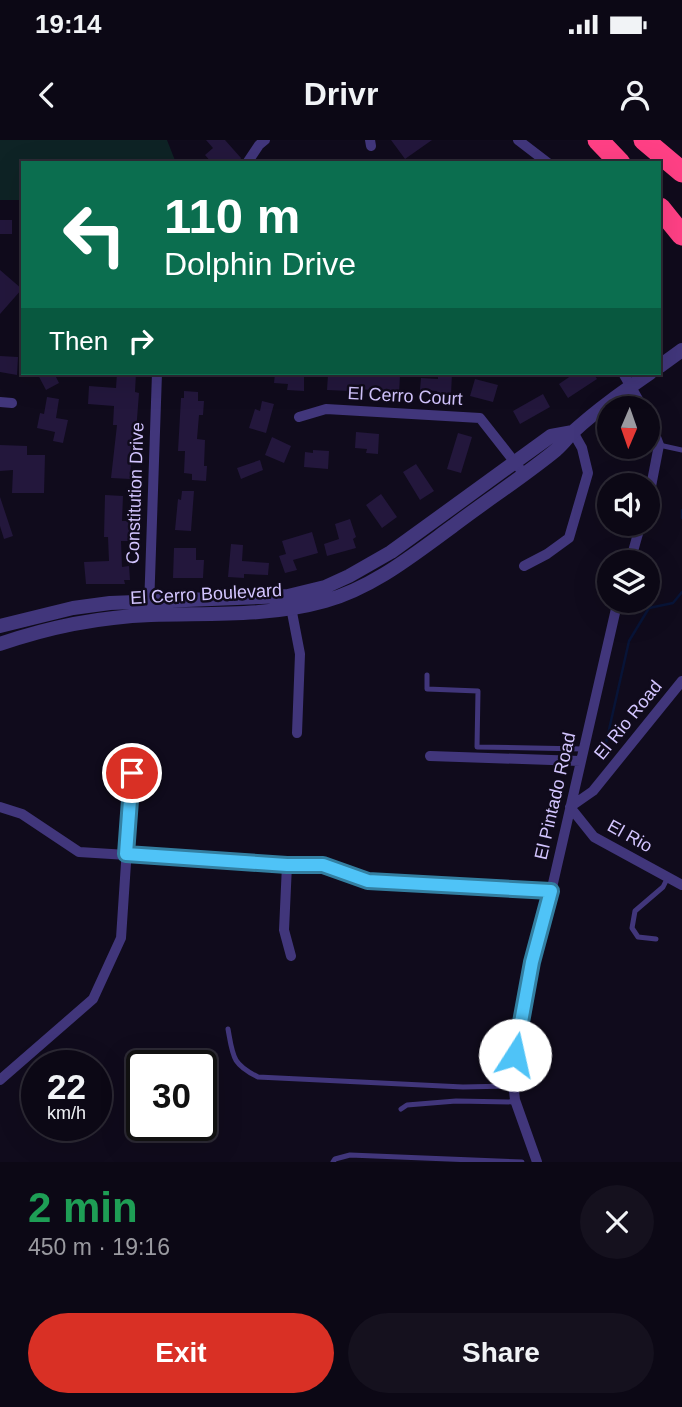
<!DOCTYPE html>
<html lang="en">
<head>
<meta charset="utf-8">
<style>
  :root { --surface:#0c0815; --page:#15111e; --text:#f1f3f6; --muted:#9a9aa0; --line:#2c2934; --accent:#d93025 }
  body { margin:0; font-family:Arial,sans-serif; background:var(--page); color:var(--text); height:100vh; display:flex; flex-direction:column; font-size:26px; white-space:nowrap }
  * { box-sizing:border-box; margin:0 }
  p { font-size:23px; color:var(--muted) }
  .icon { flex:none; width:38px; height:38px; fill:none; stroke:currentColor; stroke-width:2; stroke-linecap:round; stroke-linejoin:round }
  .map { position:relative; height:1022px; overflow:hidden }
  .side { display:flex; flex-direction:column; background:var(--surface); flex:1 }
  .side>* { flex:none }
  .banner { position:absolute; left:21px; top:21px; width:640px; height:214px; border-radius:0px; box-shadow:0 7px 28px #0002,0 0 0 2px var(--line); background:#0b6e4f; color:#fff; overflow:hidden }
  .needle { width:46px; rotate:182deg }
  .controls { position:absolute; left:597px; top:256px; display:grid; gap:14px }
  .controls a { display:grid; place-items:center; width:63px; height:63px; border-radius:50%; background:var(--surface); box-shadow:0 7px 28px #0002,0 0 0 2px var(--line); font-size:35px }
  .speed { position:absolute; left:21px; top:910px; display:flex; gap:14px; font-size:35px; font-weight:700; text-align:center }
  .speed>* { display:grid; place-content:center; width:91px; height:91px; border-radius:50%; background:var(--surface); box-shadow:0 7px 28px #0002,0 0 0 2px var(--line); line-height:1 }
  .speed small { font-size:18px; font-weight:400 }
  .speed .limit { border:4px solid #111; border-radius:10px; background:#fff; color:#111 }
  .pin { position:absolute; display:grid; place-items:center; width:60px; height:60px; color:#fff; margin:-30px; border:4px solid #fff; border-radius:50%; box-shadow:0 2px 7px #0007 }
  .me { position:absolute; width:77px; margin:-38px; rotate:10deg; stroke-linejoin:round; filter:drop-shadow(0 0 5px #0008) }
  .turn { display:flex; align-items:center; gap:24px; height:147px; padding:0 28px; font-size:32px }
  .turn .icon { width:91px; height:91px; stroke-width:2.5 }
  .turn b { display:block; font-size:49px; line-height:60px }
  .then { display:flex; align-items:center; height:66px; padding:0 28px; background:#0003; gap:14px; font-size:26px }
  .round { display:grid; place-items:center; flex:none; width:74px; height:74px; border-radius:37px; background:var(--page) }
  .head { display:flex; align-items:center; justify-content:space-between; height:119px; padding:0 28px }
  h1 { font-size:42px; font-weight:700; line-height:52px; color:#1e9e55 }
  .button { display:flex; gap:14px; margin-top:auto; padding:14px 28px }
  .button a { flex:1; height:80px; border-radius:42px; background:var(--accent); color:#fff; font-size:28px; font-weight:700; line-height:80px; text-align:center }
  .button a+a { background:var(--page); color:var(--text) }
  .status { display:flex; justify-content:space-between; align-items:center; height:49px; padding:0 35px; background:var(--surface); direction:ltr }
  .status svg { height:19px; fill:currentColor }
  header { display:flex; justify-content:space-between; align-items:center; height:91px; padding:0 28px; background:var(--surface); font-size:32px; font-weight:700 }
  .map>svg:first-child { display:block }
</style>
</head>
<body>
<div class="status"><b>19:14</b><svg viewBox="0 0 49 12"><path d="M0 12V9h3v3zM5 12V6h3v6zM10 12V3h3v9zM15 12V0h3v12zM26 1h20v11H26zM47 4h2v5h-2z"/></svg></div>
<header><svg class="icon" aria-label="back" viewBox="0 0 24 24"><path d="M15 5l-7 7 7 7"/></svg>Drivr<svg class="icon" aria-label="person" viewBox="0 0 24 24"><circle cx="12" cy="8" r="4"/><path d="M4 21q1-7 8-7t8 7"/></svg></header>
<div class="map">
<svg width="682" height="1022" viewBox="0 0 682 1022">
  <rect width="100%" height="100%" fill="#100b1c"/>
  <!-- green -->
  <path fill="#0e2325" d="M0,0h167l9,23h-153v37h-23z"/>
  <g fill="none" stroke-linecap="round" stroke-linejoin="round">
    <!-- stream -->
    <path stroke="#081437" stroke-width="2.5" d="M682,370v8
      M604,612l25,-111 20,-33 24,-5 9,-11"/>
  </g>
  <!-- building -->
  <path fill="#23173c" d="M206,0h19l16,18 -2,5h-27l-7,-8 8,-7z
    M391,0h41l-27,19z
    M0,80h12v14h-12z
    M0,130l22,19 -22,25z
    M0,216l18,1 -1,18 -17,-3z
    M37,233h17l5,10 -13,7z
    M117,233h19l-1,19 4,1 -3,39h-3l-3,47 -19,-1 6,-53h-4l1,-19 -26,-2 1,-18 27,2z
    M275,233h29v18l-17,-1 1,-6 -14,-1z
    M339,233l61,3 -1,17 -49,-5v3l-23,-1 1,-15h11z
    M438,233h14l-1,22 -15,-1 1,-3 -17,-1 1,-12 17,1z
    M575,233h18l4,6 -29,19 -9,-14z
    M475,239l23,6 -5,17 -23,-6z
    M184,251l14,1v9h6l-1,14h-4l-2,24 8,1 -1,26h3l-1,15 -14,-1v-6l-8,-1 1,-22h-7l3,-53h3z
    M543,254l7,13 -30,17 -7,-13z
    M47,257l12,2 -3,19 12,2 -5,23 -10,-2 2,-9 -18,-4 3,-15 4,1z
    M262,261l12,3 -8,29 -17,-5 6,-19 5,2z
    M356,292l23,2 -1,20 -12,-1 1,-4 -12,-1z
    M458,293l14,4 -11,36 -14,-4z
    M272,297l19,9 -7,17 -19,-8z
    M0,305l27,1v9h18l-1,38h-32l1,-23 -13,1z
    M313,310l16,1 -1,18 -24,-2 1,-15 8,1z
    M260,320l3,10 -22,9 -4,-11z
    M416,324l18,27 -14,9 -17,-28z
    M182,351h12l-3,40 -16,-1 3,-31 3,1z
    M381,354l16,23 -15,11 -16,-23z
    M105,355l18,1 -1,25h10l-1,20h-10l1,26 7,-1 1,14h-6l1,4h-39l-2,-22 25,-1 -1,-24h-4z
    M0,357l13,39 -9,3 -4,-13z
    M350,379l6,18 -3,2 3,9 -29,8 -3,-12 15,-5 -4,-15z
    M312,392l6,21 -25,7 4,10 -12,3 -6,-17 7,-2 -4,-13z
    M231,404l12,1 -1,16 27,2 -1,12 -24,-1v4l-16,-1z
    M174,408h22v12h8l-1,18h-30z"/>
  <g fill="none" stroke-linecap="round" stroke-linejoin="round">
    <!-- service -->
    <path stroke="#41367b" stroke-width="5" d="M659,305l23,5
      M427,535v14l51,2 -1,56 106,2
      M656,799l-18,-2 -6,-9 3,-17 28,-24 5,-10
      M228,889c5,28 4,35 30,48l205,10 51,-1
      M401,969l6,-4 49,-4 60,1
      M333,1022l2,-3 15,-4 172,7"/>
    <!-- minor -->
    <path stroke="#41367b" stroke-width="10" d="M370,0l1,6
      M518,0l30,23
      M247,23l12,-18 6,-5
      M623,233l20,35
      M0,262l12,1
      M648,276l11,29 -11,57
      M299,277l27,-8 154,9 44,56
      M630,422l11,-39
      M524,426l23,-12 22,-16 19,-65 -6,-25 -9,-16
      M290,462l10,52 -3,79
      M149,468l8,-235
      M682,541l-89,110 -23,16 24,30 88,48
      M430,616l150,5
      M0,667l22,7 57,38 208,13h36l45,16 183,11
      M287,725l-3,65 7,26
      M0,940l93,-81 28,-61 11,-165
      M537,1022l-22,-62 -3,-27 20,-111 19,-70 67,-292"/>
    <!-- tertiary -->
    <path stroke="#41367b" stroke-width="14" d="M660,226l22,-16
      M0,486l73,-18 37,-5 178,-7 37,-9 24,-11 42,-24 160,-116 22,-4
      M0,504c49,-17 100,-27 151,-29 59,-2 117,2 174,-14 49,-14 88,-46 128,-75 34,-26 70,-49 103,-76 7,-6 12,-13 18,-19 24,-22 50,-40 76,-58"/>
    <!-- motorway -->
    <path stroke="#ff4085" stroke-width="21" d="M598,0l22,23
      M644,0l38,32
      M660,68l22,27"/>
  </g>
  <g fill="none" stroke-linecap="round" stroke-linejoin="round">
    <!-- route casing -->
    <g stroke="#337fa1" stroke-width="18">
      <path id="route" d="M132,633l-6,81 161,11h36l45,16 183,10 -19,71 -17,93"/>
    </g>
    <!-- route -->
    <use href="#route" stroke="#4fc3f7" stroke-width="12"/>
  </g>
  <g text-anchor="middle" stroke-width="5" stroke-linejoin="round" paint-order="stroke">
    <!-- street labels -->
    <g font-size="18" fill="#d3c5ff" stroke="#100b1c">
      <text transform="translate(405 256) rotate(3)" y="6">El Cerro Court</text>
      <text transform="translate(135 353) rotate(-88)" y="6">Constitution Drive</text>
      <text transform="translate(206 454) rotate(-3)" y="6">El Cerro Boulevard</text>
      <text transform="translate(628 580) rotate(-51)" y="6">El Rio Road</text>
      <text transform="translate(555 656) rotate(-77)" y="6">El Pintado Road</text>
      <text transform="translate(630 696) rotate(29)" y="6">El Rio</text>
    </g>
  </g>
</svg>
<div class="controls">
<a><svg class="needle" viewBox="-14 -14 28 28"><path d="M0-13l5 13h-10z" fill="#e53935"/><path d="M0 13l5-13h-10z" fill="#9a9aa0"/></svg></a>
<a><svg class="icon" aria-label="sound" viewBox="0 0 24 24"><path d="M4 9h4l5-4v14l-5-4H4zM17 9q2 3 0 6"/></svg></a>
<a><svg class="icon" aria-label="layers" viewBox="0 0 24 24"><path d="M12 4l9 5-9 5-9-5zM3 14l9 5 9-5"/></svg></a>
</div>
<div class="speed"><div>22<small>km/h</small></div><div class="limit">30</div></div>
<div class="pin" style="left:132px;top:633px;background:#d93025"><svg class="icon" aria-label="arrive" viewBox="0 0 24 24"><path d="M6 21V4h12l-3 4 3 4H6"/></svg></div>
<svg class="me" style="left:515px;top:915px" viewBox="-20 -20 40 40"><circle r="19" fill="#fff"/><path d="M0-13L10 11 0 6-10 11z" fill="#4fc3f7"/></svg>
<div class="banner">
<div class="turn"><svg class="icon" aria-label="left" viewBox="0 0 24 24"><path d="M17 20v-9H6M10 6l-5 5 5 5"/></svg><div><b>110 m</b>Dolphin Drive</div></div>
<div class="then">Then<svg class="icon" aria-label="right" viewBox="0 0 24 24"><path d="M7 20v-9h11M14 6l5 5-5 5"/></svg></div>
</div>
</div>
<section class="side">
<div class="head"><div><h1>2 min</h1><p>450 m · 19:16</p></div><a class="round"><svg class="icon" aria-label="close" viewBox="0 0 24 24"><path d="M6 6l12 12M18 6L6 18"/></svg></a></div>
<div class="button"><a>Exit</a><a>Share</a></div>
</section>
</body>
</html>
